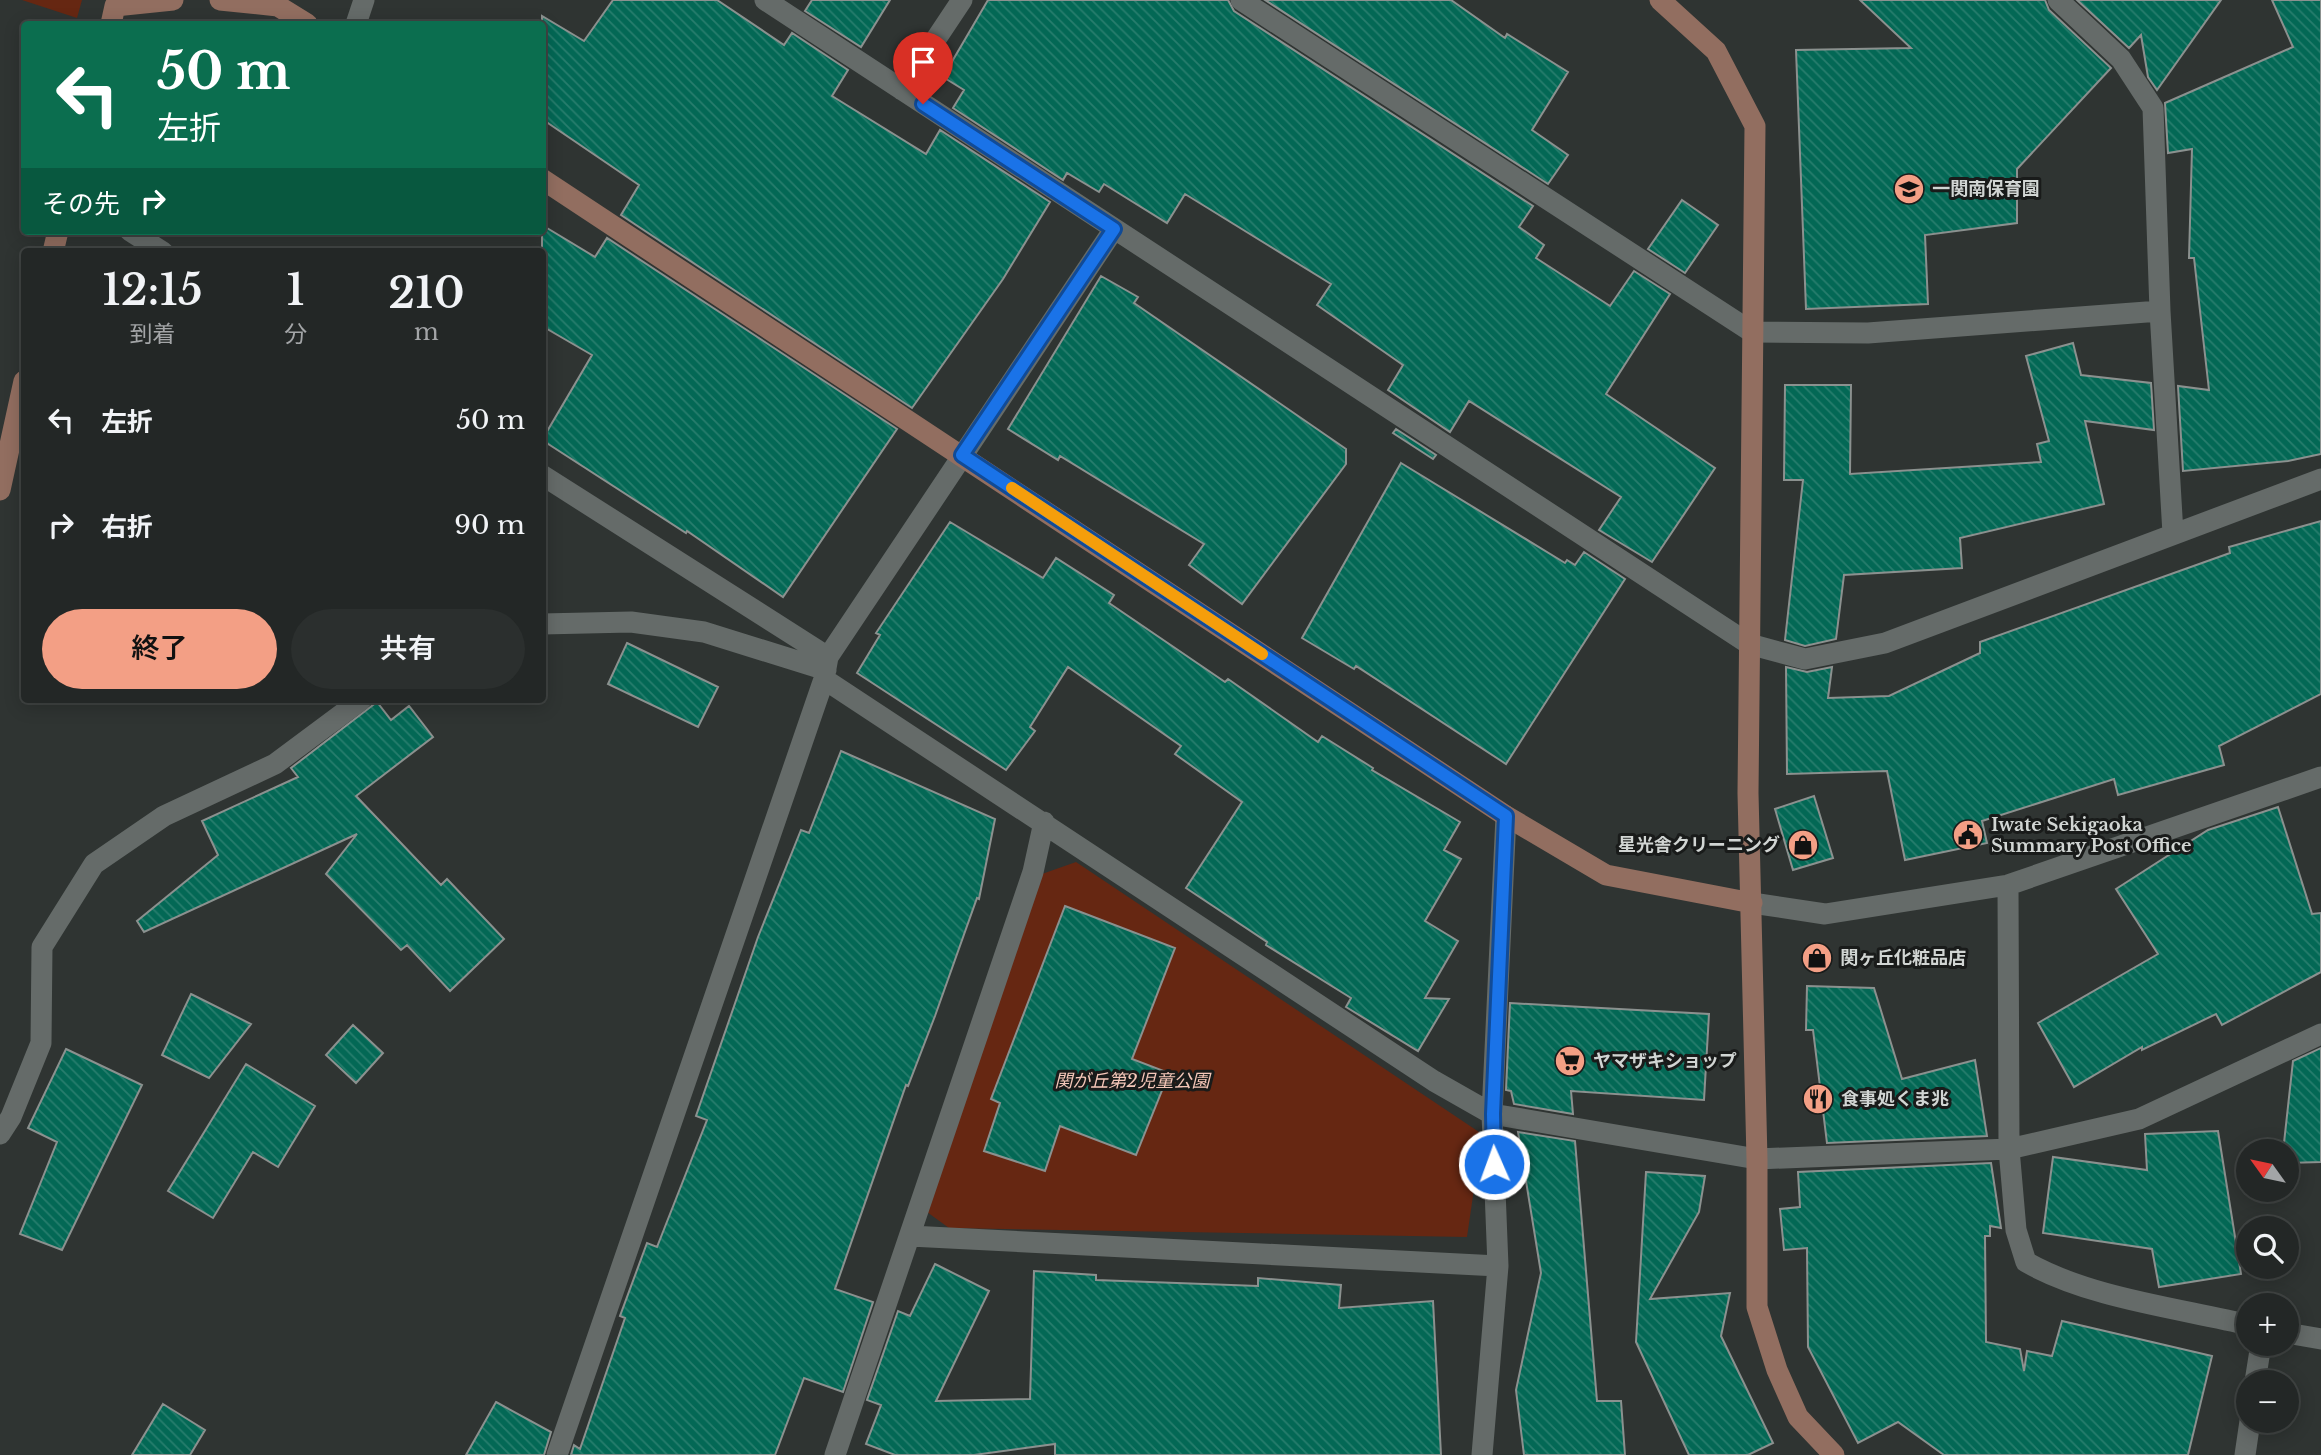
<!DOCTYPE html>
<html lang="ja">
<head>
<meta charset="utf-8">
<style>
  :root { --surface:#232726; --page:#2b2f2e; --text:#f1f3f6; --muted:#a3a5a7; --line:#404443; --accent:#f39f85 }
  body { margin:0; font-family:"Libre Baskerville","Noto Sans JP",serif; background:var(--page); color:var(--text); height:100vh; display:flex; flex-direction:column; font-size:26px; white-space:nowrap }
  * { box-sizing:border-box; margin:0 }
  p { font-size:23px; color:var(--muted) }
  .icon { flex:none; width:38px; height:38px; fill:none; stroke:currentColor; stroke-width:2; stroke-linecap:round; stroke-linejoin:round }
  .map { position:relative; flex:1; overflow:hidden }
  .panel { position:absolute; left:21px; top:248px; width:525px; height:455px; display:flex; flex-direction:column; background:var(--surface); border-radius:7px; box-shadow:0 4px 18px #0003,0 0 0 2px var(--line) }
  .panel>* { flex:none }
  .banner { position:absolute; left:21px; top:21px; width:525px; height:214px; border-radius:7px; box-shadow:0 4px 18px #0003,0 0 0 2px var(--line); background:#0b6e4f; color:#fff; overflow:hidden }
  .needle { width:46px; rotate:303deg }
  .tools { position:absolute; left:2236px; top:1139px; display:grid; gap:14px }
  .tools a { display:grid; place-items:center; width:63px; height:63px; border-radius:50%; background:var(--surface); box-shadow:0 4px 18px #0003,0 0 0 2px var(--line); font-size:35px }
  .pin { position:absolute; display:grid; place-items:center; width:60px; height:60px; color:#fff; margin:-72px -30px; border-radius:50% 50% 50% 0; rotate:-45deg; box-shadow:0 0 7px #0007 }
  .pin .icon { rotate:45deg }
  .me { position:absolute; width:77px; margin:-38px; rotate:358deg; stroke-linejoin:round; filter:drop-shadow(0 0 5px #0008) }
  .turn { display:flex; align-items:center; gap:24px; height:147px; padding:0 21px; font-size:32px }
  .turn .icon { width:91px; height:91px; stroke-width:2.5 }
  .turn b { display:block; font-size:49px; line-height:60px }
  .then { display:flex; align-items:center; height:66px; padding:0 21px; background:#0003; gap:14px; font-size:26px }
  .eta { display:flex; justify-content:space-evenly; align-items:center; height:119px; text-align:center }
  .eta b { font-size:42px; font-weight:600; line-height:49px }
  .action { display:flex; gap:14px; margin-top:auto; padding:14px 21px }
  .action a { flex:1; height:80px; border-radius:42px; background:var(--accent); color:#111; font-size:28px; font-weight:600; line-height:80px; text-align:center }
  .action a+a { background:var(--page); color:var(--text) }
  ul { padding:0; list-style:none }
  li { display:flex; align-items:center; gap:21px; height:105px; padding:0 21px }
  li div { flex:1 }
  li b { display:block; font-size:26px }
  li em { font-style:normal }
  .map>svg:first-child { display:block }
</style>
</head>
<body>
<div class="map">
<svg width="2321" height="1455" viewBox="0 0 2321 1455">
  <defs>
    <pattern id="building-back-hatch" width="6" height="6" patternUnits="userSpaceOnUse" patternTransform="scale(1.75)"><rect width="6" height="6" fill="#036855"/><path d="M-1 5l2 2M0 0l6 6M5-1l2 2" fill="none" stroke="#277d6d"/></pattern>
  </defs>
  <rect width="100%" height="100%" fill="#2f3432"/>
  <!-- park -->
  <path fill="#662712" d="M22,0h60l-5,18z
    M1076,862l406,272 -15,103 -518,-9 -22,-16 115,-338z"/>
  <!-- building -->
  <path fill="url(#building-back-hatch)" stroke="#8b918f" stroke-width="2" d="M613,0h104l67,45 8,-12 56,37 -16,26 94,58 14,-24 110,72 -47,77 -91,129 -291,-193 18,-30 -97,-66v-103l42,25z
    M812,0h78l-29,47 -56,-36z
    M988,0h240l6,11 299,195 -14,21 25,18 -8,13 74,48 24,-35 36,23 -64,100 109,74 -63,94 -53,-32 22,-33 -152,-96 -19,31 -62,-42 15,-25 -86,-60 14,-21 -146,-90 -18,29 -63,-39 -5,8 -32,-19 -4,7 -110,-72 11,-18 -21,-13z
    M1265,0h186l54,38 2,-4 61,38 -36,58 36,25 -20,29z
    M1860,0h185l4,10 62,58 -94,101v54l-92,12 3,69 -122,5 -10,-259 115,-2z
    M2077,0h144l-64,90 -9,-13 -7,-42 -12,13z
    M2272,0h49v454l-33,7 -105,10 -5,-85 31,4 -15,-132h-5l3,-109 -24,4 -3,-50 128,-56z
    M1682,200l36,25 -33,48 -37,-24z
    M542,225l53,32 12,-19 290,191 -114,168 -96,-66 -1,2 -144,-93 50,-85 -50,-29z
    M1101,276l37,21 -4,6 212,146v15l-104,140 -53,-39 15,-21 -144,-88 -2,4 -50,-31z
    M2073,343l8,32 70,8 3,47 -69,-9 19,83 -144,34 2,30 -118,7 -8,64 -31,7 -20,-6 18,-160h-19l1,-95h66l-1,89 191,-12 -4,-18 12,-3 -23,-85z
    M1396,429l40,26 -3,4 -40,-26z
    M1401,463l164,100 2,-3 8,5 9,-13 41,27 -119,185 -150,-98 -2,3 -52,-31z
    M2321,521v173l-102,52 5,19 -106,30 -4,-16 -132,42 5,22 -82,17 -18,-89 -100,3 -1,-107 21,5 25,-5 -4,31 61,-2 91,-43v-11l250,-89 -1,-6z
    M950,522l93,56 13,-20 58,37 -5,8 116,79 3,-3 90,63 4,-6 51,32 -1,2 88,52 -16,28 17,9 -36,62 33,20 -33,57 24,1 -31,52 -72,-44 5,-9 -85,-53 1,-3 -81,-54 56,-86 -67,-48 6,-8 -113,-79 -38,60 5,4 -29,39 -149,-97 23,-38 -4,-2z
    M627,643l91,44 -20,40 -90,-43z
    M377,702l14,18 18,-14 24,31 -77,59 85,89 6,-6 57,60 -54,52 -43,-46 -6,5 -75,-76 31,-40 -213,98 -7,-11 81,-66 -16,-34 96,-44 -7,-9z
    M841,751l154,68 -16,80 -2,-1 -42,118 -27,70 -2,-1 -71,204 38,13 -30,90 -39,-14 -29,77h-204l3,-10 6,4 45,-131 -5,-2 27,-73 10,4 50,-127 -11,-4 62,-179 43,-107 8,3z
    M1814,796l19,62 -40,12 -18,-61z
    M2278,807l34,107 9,-1v59l-99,53 -6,-11 -74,36v-3l-68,40 -36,-64 120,-69 -42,-65 92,-59z
    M1065,906l110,42 -43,111 37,14 -33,82 -76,-29 -15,45 -61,-20 16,-48 -9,-4z
    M1807,986l67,2 28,91 73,-19 12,76 -160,7 -14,-113h-7z
    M191,994l60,30 -42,54 -47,-23z
    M1510,1003l199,11 -5,86 -133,-9 2,23 -59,-10 -3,-13 -5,-1z
    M353,1025l30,28 -27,30 -30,-28z
    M2321,1048v114l-34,1v-11h-4l10,-91z
    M66,1049l76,36 -80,165 -42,-16 37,-92 -29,-14z
    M246,1064l69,42 -37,61 -25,-15 -40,66 -45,-27z
    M2218,1131l23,143 -82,13 -7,-38 -109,-16 10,-76 94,13 -2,-36z
    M1518,1132l57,9 22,260h24l4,54h-101l-8,-65 25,-117z
    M1991,1163l10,65 -11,-2v10h-5l1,106 34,7 4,22 3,-20 25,5 10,-35 150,35 -24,99h-244l-46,-33 -40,21 -50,-96 -1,-99 -23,2 -4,-41 20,-2 -2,-35z
    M1646,1172l59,4 -6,36 -49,87 80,-6 -9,43 52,107 -25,12h-59l-53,-113z
    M935,1264l54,27 -53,110 94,-2 4,-128 62,4v5l162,6v-8l83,7 -2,23 94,-7 8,154h-386v-11l-81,11h-79l-29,-11 15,-39 -14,-5 31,-89 12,5z
    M496,1402l55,30 -7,23h-78z
    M163,1404l42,26 -15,25h-58z"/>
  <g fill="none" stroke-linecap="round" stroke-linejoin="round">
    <!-- street -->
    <path stroke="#656b69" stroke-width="21" d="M765,0l984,644 56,15 80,-16 436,-164
      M1241,0l511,332 116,1 292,-22 -7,-203 -32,-49 -63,-59
      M356,24l8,-24
      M902,90l60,-90
      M130,231l33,21
      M2160,311l13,223
      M542,475l286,182 -4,22 610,402 58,33 265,45 252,-10 130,-30 182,-85
      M542,624l89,-2 73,10 122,38
      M828,657l286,-428
      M2008,885l1,264 7,81 10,32c63,36 152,46 223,63
      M1752,903l73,11 183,-29 313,-108
      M0,1134l11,-17 30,-74 1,-96 52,-83 70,-48 111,-52 86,-64
      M910,1236l588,30
      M2287,1333l34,6
      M2255,1382l6,-38
      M557,1455l267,-776
      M835,1455l198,-583 11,-50
      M1482,1455l16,-189 -6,-152 14,-298
      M2245,1455l5,-34"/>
    <!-- secondary -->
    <path stroke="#926e60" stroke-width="21" d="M220,0l58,6 29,18
      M1660,0l56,51 39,75 -7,667 9,366v148l20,63 21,47 36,38
      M111,24l4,-18 58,-6
      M542,179l964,637 100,59 146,28
      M53,252l5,-21
      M0,490l24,-109"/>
  </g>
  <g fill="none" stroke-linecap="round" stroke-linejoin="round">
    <!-- route casing -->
    <g stroke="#114b97" stroke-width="18">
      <path id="route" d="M923,104l191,125 -152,226 544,361 -13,298 1,50"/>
    </g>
    <!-- route -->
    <use href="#route" stroke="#1a73e8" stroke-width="12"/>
    <!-- slow -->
    <path stroke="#f59e0b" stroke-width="12" d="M1012,488l250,166"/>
  </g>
  <!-- icons -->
  <defs>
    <g id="school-disc" transform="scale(1.575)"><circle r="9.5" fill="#f39f85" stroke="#191b1a"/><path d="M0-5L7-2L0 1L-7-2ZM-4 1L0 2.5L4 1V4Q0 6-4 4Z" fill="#111"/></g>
    <g id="civic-disc" transform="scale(1.575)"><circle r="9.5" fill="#f39f85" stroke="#191b1a"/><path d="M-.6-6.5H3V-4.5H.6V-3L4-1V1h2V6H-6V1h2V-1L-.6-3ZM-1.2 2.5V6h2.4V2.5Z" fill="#111"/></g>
    <g id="shop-disc" transform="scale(1.575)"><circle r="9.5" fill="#f39f85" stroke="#191b1a"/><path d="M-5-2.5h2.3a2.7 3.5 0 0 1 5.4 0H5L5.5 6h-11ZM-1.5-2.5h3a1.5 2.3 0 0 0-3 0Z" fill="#111"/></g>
    <g id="supermarket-disc" transform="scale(1.575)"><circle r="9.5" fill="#f39f85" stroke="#191b1a"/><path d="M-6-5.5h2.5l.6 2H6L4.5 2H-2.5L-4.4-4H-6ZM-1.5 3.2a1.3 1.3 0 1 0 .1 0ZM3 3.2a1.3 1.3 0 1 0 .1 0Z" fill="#111"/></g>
    <g id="restaurant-disc" transform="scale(1.575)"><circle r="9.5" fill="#f39f85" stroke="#191b1a"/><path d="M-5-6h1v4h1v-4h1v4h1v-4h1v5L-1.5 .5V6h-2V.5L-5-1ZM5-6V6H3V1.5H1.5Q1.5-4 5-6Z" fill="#111"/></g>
  </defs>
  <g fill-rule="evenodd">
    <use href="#school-disc" x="1909" y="189"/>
    <use href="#civic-disc" x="1968" y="835"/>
    <use href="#shop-disc" x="1803" y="845"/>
    <use href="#shop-disc" x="1817" y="958"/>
    <use href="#supermarket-disc" x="1570" y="1061"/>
    <use href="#restaurant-disc" x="1818" y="1099"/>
  </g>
  <g text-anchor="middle" stroke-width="6" stroke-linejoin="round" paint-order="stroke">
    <!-- poi labels -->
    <g font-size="18" font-weight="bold" fill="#d1d5d3" stroke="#191b1a" text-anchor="start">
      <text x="1932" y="195">一関南保育園</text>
      <text x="1991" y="831">Iwate Sekigaoka<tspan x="1991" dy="21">Summary Post Office</tspan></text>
      <text x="1780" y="851" text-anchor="end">星光舎クリーニング</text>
      <text x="1840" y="964">関ヶ丘化粧品店</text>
      <text x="1593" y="1067">ヤマザキショップ</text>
      <text x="1841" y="1105">食事処くま兆</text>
    </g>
    <!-- park labels -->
    <g font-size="18" font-style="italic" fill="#f5c7b9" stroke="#191b1a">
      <text x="1132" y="1087">関が丘第2児童公園</text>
    </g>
  </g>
</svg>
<div class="tools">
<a><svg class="needle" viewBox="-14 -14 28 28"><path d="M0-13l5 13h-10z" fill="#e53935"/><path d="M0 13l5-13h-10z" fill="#a3a5a7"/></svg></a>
<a><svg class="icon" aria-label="search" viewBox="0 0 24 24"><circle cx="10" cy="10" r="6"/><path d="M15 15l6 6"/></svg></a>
<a>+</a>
<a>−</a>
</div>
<div class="pin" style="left:923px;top:104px;background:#d93025"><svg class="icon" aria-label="arrive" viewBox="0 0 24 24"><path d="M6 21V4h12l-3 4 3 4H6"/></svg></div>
<svg class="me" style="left:1494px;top:1164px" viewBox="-20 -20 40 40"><circle r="17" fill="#1a73e8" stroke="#fff" stroke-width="3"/><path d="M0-11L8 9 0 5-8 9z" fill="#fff"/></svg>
<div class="banner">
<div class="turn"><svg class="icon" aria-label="left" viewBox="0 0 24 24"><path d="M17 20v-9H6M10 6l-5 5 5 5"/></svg><div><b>50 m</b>左折</div></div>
<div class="then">その先<svg class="icon" aria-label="right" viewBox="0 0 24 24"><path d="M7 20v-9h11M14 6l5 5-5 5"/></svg></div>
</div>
<section class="panel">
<div class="eta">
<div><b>12:15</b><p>到着</p></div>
<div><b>1</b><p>分</p></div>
<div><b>210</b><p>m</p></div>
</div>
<ul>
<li><svg class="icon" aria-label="left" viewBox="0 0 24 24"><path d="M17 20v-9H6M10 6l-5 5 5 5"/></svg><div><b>左折</b></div><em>50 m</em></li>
<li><svg class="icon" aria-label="right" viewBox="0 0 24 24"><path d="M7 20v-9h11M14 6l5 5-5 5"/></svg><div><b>右折</b></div><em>90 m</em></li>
</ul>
<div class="action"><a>終了</a><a>共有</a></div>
</section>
</div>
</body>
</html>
